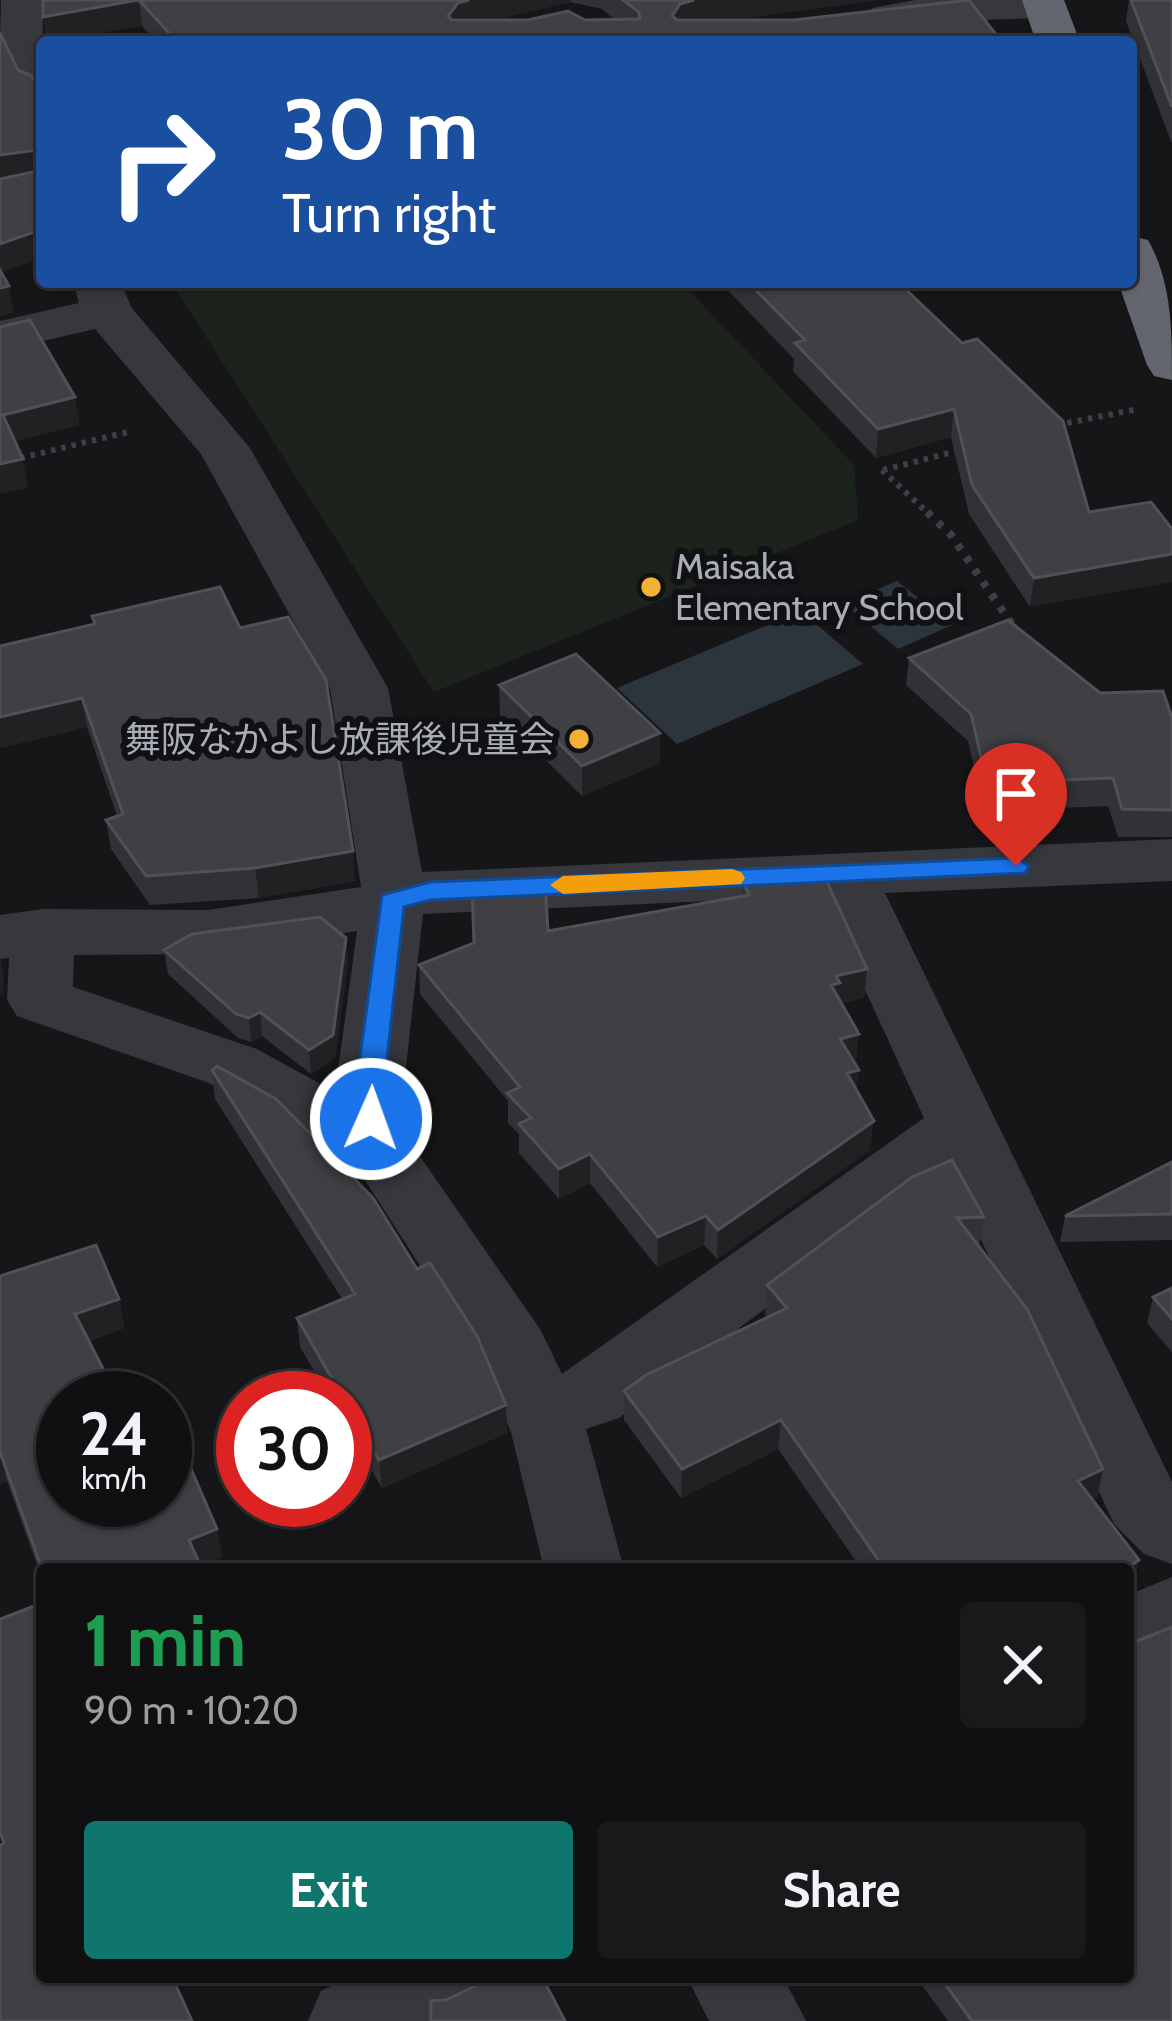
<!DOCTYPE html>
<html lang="en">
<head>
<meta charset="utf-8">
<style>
  :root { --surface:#101012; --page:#19191b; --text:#f1f3f6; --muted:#9c9d9f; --line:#303032; --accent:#0f766e }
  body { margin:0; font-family:Cabin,"Noto Sans JP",sans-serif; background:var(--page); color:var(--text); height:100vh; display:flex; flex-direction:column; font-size:45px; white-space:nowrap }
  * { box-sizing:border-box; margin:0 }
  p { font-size:39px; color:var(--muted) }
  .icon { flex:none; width:66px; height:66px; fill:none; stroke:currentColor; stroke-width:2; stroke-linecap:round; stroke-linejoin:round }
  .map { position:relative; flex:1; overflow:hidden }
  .details { position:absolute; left:36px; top:1563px; width:1098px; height:420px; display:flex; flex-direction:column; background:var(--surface); border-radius:12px; box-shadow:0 3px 9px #0004,0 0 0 3px var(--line) }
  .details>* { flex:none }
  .top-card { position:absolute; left:36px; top:36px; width:1101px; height:252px; border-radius:12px; box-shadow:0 3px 9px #0004,0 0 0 3px var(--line); background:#1a4fa0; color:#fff; overflow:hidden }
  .speed { position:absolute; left:36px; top:1371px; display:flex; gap:24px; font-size:60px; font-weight:700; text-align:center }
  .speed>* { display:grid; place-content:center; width:156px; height:156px; border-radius:50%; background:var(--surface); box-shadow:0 3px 9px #0004,0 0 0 3px var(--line); line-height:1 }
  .speed small { font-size:30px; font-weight:400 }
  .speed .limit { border:18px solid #d22; background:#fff; color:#111 }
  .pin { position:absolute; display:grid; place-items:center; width:102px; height:102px; color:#fff; margin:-123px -51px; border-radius:50% 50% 50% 0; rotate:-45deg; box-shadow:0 0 12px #0007 }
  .pin .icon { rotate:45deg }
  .me { position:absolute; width:132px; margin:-66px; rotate:2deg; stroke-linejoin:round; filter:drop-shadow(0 0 9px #0008) }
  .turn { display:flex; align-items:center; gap:42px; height:252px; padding:0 48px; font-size:54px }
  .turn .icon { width:156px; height:156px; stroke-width:2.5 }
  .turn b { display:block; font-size:84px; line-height:102px }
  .round { display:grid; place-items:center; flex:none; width:126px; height:126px; border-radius:12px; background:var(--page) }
  .headline { display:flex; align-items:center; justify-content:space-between; height:204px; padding:0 48px }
  h1 { font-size:72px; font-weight:700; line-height:90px; color:#1e9e55 }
  .action { display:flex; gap:24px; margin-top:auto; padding:24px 48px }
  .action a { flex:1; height:138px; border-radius:12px; background:var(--accent); color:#fff; font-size:48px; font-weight:700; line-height:138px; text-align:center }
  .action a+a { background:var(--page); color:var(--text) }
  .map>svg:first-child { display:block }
</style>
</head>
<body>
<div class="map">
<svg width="1172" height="2021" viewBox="0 0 1172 2021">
  <rect width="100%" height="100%" fill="#161618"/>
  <!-- green -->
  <path fill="#1c231d" d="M171,282h510l173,183 4,55 -424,172z"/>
  <!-- water -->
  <path fill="#2c353c" d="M897,581l55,44 -54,24 -54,-45z
    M801,611l62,53 -186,80 -60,-56z"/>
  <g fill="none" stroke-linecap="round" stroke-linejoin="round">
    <!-- path-far1 -->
    <path stroke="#3d3f44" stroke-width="6" stroke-dasharray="4.5 6" stroke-linecap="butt" d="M1057,425l81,-16
      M0,463l132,-32
      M882,470l48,45
      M883,470l78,-20"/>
    <!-- path -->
    <path stroke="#3d3f44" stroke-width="8" stroke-dasharray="6 9" stroke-linecap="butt" d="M927,512l24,23 64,94"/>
    <!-- street -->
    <path fill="#37383d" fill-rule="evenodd" d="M1,0h42l-1,99 -16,-4 -26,-55z
      M915,0h147l3,5 -6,9 -15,4 -97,3 -60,9 -15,-4 -6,-9 6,-9z
      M73,282h48l10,25 119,141 138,240 34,184 750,-33v42l-287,12 287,589v82l-28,-10 -30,-30 -165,-353 -330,247 -33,11 38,140h-80l-33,-137 -29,-70 -139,-216 -35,-7 -99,-56 -192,-67 -10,-16 2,-42 -9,1v-44l43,-6 165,1 153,-23 -31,-199 -129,-234 -106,-125 -95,22v-30l79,-18zM822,896l102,222 -362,256 -22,-45 -128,-184 -9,-51 20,-180zM357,931l-22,161 -78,-43 -184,-62 1,-32 134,-1z
      M1172,1577v73l-44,19v-74z
      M350,1977h138l-13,30 -29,14h-138l13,-30z
      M687,1977h96l23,44h-97z"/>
    <!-- highway -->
    <path fill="#63666e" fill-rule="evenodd" d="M1022,0h42l16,42h-44z
      M1131,236l17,4c24,42 24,91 24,140l-18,-4 -7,-11 -29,-83h13z"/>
  </g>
  <!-- wall -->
  <path fill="#323236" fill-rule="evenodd" d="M43,0h835l-150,20 274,22h-846l-14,-16zM570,2l32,7 13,11h-122z
    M1129,0h43v144l-46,-123z
    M720,282h178l64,61 101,78 -33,186 -61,-93 -18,-77 -75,21 -83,-87 1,-12z
    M92,616l263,265 -96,17 -109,7 -39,-56 -5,-29 11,-4 -30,-89 -87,21 93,-124z
    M909,658l191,35 72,25v119h-54l-10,-31 -124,5 -16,-70 -62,-56z
    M499,685l161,78 -78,33 -82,-81z
    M743,882l124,87 -3,29 -23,5 14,60 2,28 13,59 -153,109 -13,-14 -47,22 -67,-84 -31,16 -40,-46v-19l-11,-11v-22l-88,-107 -1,-29 129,-34 194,-34z
    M346,938l2,24 -13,97 -24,15 -49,-38 -11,6 -13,-4 -70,-64 -4,-24z
    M212,1070l205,199 89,136 1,28 -125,55 -37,-64v-26h-15l-30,-51 -3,-29 45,-19 -127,-200z
    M952,1160l32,57 -5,30 48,62 76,160 -6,29 -4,2 46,60 -8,29 1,54 40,-16v394h-224l-32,-44h212v-408h-273l5,-2 -82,-118 -97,49 -57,-78v-29l22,-16 121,-58 -2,-2 2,-30 145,-108z
    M1172,1162v78l-112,2 5,-26z
    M0,1276l119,23 5,29 -35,13 -26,57 154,131 5,29 -21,8 -159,3v10l-35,-98 -7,3z
    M1172,1288v64l-25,-29 6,-26z"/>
  <!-- shaded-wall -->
  <path fill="#212124" d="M139,0l3,26 -95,16 -4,-25z
    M469,0h101v2l-111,27 -11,-13 10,-13z
    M694,0h184l-181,25 -25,17v-26l8,-12z
    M37,150l4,27 -41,6v-28z
    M42,188v28h-3l3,42 -42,15v-29l35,-55z
    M9,286l5,27 -14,4v-29z
    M75,397l5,28 -72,18 -5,-28z
    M954,409l-3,28 -75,21 2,-29z
    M23,459l5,29 -28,6v-30z
    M1172,554v28l-142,25 4,-29z
    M82,698l5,29 -87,21v-31z
    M660,733v30l-78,33v-30z
    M353,851l2,30 -96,17 -4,-30z
    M346,938l2,24 -13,97 -24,15 -2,-24z
    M0,957l4,18 -1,19 -3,1z
    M867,969l-3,29 -26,6 -7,-19 5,-9z
    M260,1012l2,24 -11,6 -2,-24z
    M859,1034l-3,29 -16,-24z
    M859,1070l-3,29 -9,-26z
    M874,1121l-4,29 -153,109 1,-29z
    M590,1154v29l-31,16v-30z
    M706,1216l-2,29 -47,22 1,-30z
    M119,1299l5,29 -43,15 -6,-29z
    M506,1405l1,28 -125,55 -3,-28z
    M781,1420l-3,29 -97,49 1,-29z
    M0,1452l7,29 -7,3z
    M1103,1469l-6,29 -25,12 6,-29z
    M217,1529l5,29 -28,11 -5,-29z
    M1139,1560l-7,29 -4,3 2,-26z"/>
  <!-- building -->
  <path fill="#3f3f44" stroke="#4f5156" stroke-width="3" d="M43,0h95l-95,17z
    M139,0h330l-11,3 -10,13 4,4h76l40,-9 17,9 55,-1 -1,-7 -16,-12h71l-14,4 -8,12 5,4h117l175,-20 33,42h-825z
    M1131,0h41v107z
    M0,33l18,37 14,6 10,19v59l-5,-4 -37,5z
    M42,170v18l-7,1 5,41 -40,14v-65z
    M0,270l9,16 -9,2z
    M748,282h150l64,61 15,-4 86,82 26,91 62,-10 21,27v25l-138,24 -62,-93 -18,-76 -76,20 -83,-86 10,-3z
    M30,320l45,77 -72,18 20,44 -23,5v-137z
    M220,587l20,41 48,-11 38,63 27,171 -98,17 -109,8 -40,-56 17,-6 -41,-116 -82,19v-71l95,-22 -3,-8z
    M1008,620l92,73 63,-2 9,27v92l-50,-1 -9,-31 -126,5 -16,-69 -62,-56z
    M576,654l84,79 -78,33 -83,-81z
    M822,871l45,98 -31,7 4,7 -9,2 28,49 -19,5 19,31 -12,3 27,48 -156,109 -12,-14 -48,21 -68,-83 -31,15 -40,-45 12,-6 -24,-25 13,-6 -101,-122 55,-22 -2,-56 73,-3 3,47 201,-36 -6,-13z
    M320,917l26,21 -13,97 -24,15 -49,-38 -11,6 -13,-4 -72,-64 28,-16z
    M217,1066l59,33 97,99 44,71 13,-6 47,73 29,69 -127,55 -82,-142 58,-24 -143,-224z
    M952,1160l32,57 -27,1 70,91 76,160 -25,12 61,79 -9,6 2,77 40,-16v394h-200l-32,-44h188v-408h-272l23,-8 -98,-141 -99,49 -58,-78 22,-16 141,-67 -20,-23 145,-108z
    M1172,1162v52l-107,2z
    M96,1245l23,54 -44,15 43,84h-55v102h102v-64l10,-4 42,97 -28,11 13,29h-160l-42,-117v-176z
    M1172,1288v31l-19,-22z
    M42,1603v374h130l20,44h-192v-176l4,-2 -4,-11v-213z
    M480,1977h62l23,44h-134v-20l15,-1 29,-14z"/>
  <!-- route -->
  <path fill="#1a73e8" stroke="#114b97" stroke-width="3" d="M1016,858l13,8 -4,7 -595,27 -26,7 -21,187 2,25 -14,10 -14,-10 -2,-25 27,-199 48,-13z"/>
  <!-- slow -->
  <path fill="#f59e0b" d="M732,869l9,3 4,6 -4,6 -178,10 -13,-9 13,-9z"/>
  <!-- markers -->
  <g fill="#f2b134" stroke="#111113" stroke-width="4.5">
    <circle cx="651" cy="587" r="12"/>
    <circle cx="579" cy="739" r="12"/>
  </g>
  <g text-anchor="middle" stroke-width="12" stroke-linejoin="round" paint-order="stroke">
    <!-- poi labels -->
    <g font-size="36" fill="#a8adb8" stroke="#111113" text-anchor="start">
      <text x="675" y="579">Maisaka<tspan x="675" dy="41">Elementary School</tspan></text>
      <text x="555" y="752" text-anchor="end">舞阪なかよし放課後児童会</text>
    </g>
  </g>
</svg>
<div class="speed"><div>24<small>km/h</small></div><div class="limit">30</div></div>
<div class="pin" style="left:1016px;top:866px;background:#d93025"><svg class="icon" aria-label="arrive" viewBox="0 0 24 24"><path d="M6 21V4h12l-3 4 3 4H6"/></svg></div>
<svg class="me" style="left:371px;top:1119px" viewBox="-20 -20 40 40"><circle r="17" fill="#1a73e8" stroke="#fff" stroke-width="3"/><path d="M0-11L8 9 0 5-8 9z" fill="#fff"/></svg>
<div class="top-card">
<div class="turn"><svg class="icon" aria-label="right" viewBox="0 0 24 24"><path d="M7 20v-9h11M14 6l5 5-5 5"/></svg><div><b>30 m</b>Turn right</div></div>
</div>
<section class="details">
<div class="headline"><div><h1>1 min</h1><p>90 m · 10:20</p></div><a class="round"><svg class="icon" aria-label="close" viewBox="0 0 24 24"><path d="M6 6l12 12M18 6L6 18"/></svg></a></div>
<div class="action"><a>Exit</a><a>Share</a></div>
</section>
</div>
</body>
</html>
